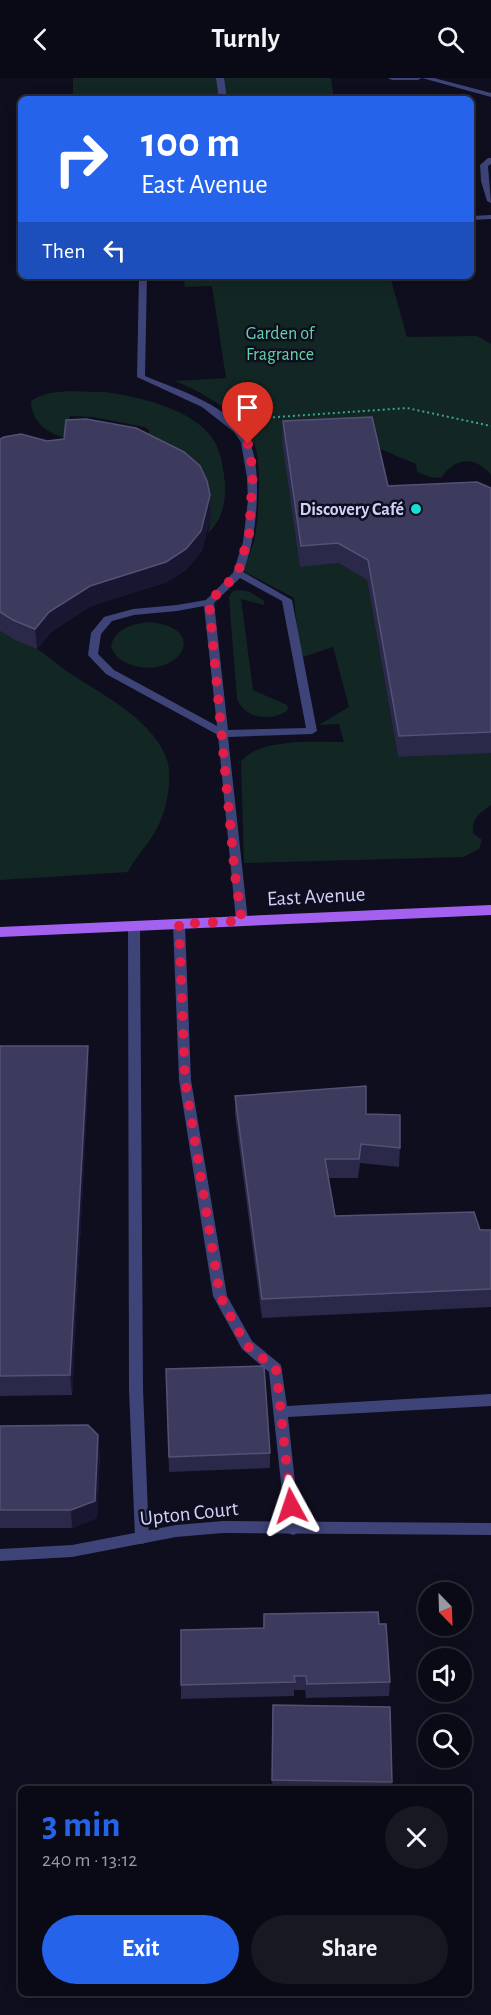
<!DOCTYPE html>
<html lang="en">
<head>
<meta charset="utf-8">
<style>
  :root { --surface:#0a0a16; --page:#181823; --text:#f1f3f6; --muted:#999aa1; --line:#2a2b35; --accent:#2563eb }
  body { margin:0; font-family:"Alegreya Sans",sans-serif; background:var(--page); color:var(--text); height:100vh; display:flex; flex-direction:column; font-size:22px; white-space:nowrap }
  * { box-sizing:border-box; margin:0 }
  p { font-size:20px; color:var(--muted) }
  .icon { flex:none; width:33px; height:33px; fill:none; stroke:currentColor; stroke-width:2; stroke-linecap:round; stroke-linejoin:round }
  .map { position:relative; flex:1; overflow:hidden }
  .side { position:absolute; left:18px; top:1708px; width:454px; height:210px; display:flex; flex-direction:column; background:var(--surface); border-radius:9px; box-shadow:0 3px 15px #0003,0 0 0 2px var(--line) }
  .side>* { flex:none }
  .hud { position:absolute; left:18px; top:18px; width:456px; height:183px; border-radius:9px; box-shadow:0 3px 15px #0003,0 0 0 2px var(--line); background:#2563eb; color:#fff; overflow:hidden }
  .needle { width:39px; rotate:157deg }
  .buttons { position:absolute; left:418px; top:1504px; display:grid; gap:12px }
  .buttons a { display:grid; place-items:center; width:54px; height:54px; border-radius:50%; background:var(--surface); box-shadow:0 3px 15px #0003,0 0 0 2px var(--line); font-size:30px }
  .pin { position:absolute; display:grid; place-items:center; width:51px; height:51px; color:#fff; margin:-62px -26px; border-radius:50% 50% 50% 0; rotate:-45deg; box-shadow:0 0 6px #0007 }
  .pin .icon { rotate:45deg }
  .me { position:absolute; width:66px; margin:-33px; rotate:355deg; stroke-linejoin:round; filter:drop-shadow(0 0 4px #0008) }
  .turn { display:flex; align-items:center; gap:21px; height:126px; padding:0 24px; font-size:27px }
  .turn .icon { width:78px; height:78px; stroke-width:2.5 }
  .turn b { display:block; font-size:42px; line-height:51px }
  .then { display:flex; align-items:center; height:57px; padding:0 24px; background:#0003; gap:12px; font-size:22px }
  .round { display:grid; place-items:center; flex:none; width:63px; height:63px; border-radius:32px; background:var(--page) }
  .summary { display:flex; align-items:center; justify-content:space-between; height:102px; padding:0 24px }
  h1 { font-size:36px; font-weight:600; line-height:45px; color:var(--accent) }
  .button { display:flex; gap:12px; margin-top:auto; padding:12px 24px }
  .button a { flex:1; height:69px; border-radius:36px; background:var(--accent); color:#fff; font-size:24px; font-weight:600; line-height:69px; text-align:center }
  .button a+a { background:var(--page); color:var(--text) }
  header { display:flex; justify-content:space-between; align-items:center; height:78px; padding:0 24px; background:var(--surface); font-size:27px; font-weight:600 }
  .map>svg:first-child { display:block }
</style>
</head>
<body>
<header><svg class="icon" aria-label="back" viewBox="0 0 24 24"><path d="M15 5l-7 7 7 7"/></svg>Turnly<svg class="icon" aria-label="search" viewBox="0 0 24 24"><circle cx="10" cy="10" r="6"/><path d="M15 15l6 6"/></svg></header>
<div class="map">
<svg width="491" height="1937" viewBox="0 0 491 1937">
  <rect width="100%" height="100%" fill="#0e0e1e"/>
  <!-- green -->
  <path fill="#122723" d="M73,0h258l3,21h-261z
    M183,198h207l17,61 70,-1 14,8v131c-15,-19 -36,-18 -49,2l-9,1 -16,-6 -1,-8 -43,-18 -35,117 29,17 31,177 93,-5v53c-11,8 -20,13 -18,28l9,7 -3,9 -16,8 -219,6 -3,-102c20,-23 73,-19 103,-19l-5,-18 -20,1 30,-18 -16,-60 -33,11 -6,-60 -51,-27c4,-11 10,-23 12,-35 4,-20 7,-74 -1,-93 -15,-30 -49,-50 -79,-62l51,-3 -14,-92 -27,1z
    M105,314c34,5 83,16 105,43 11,13 13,32 15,48 1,20 -3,37 -17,50l3,-18 -3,-14 -71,-53 13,-17 -5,-4 -52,-10 -23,-1 -2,23c-20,-6 -36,-15 -37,-38 19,-14 51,-9 74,-9z
    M240,512l10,2 14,9v4l-23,-6 12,91 34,15 1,5c-16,12 -43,9 -51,-11l-8,-102 4,-6z
    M149,544c62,6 31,55 -14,44 -12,-3 -20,-8 -24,-20 4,-18 22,-22 38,-24z
    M0,553c12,7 25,12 37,18 13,8 24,19 37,27 30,19 82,47 93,84 5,15 1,39 -4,54 -9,27 -23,35 -35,58l-128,8z"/>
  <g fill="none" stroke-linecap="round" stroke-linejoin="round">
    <!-- path -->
    <path stroke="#39a58e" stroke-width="2" stroke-dasharray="2 3" stroke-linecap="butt" d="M263,340l144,-10 84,18"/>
    <!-- service -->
    <path fill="#3e4478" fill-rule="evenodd" d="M216,0h8l3,21h-8z
      M388,0h46l57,15v4l-69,-19 -4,2h-26z
      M488,80h3v6l-3,2 3,37 -4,-2 -6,-20 -1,-16z
      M491,137v4l-20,1v-4z
      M139,198h8l-2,100c34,14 87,30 104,65 7,14 8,33 8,49 0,28 -4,56 -14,82l49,28 25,131 -5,3 -84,3 20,184 -6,4 -6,-4 -18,-186 -112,-61 -18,-19 3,-22 13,-16 29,-8 44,-4 29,-5 27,-27 10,-31 5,-42 -1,-22 -6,-36 -7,-10 -32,-25 -65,-30zM240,500l42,23 24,127 -78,2 -14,-127zM204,528l13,120 -103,-56 -16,-16 3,-20 11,-13 22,-6 43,-4z
      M179,842l6,4 6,156 36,216 25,45 29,24 6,41 204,-12v12l-203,11 12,112 -2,4 -5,2 -5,-2 -2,-4 -17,-157 -27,-23 -29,-53 -34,-216 -6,-156z
      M134,844l6,4 3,463 6,149 -2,4 -5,2 -5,-2 -2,-4 -6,-149 -1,-463z"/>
    <!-- minor -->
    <path fill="#3e4478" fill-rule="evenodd" d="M223,1443l268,2v12l-268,-2 -47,4 -104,20 -72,4v-12l72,-4 104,-20z"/>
    <!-- primary -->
    <path fill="#a461ef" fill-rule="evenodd" d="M491,827v10l-491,22v-10z"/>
  </g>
  <!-- wall -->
  <path fill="#2a294a" d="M283,343l105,65 103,2v265l-93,4 -31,-177 -29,-17 -38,4 -18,-127z
    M0,361l210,56 1,20 -9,36 -16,19 -19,12 -76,24 -40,26 -14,17 -22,-9 -15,-9z
    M0,968l89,20 -17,329 -72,1z
    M235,1018l131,18 34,34 -1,19 -39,-4 -2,15h-30l7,38 156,14v77l-229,11 -27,-203z
    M166,1291l104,84v15l-101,4z
    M0,1348l100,27 -3,65 -25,10h-72z
    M264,1536l115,10 11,58 -1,14 -83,2 -1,-8h-11v6l-113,3v-14l82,-57z
    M273,1627l119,77 -1,8h-119z"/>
  <!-- shaded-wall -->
  <path fill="#181631" d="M210,417l1,20 -9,36 -16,19 -19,12 -76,24 -40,26 -14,17 -2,-20 14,-17 41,-26z
    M88,968l1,20 -17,329 -2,-20z
    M98,1357l2,18 -3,65 -25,10 -1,-18z"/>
  <!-- building -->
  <path fill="#3c3b5d" stroke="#535276" stroke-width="1.5" d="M372,339l16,69 89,-4 14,6v244l-92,4 -31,-176 -30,-17 -37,3 -18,-125z
    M86,341l50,9 48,24 16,14 7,15 3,14 -9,36 -15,18 -20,13 -76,24 -41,26 -14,17 -22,-9 -13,-8v-173l4,-2 17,-3 26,7 17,-2 2,-19z
    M0,968h88l-18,329 -70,1z
    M366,1008v28l34,1v33l-39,-4 -2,15h-34l10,57 139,-4 6,18h11v59l-229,10 -27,-203z
    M264,1288l6,87 -101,4 -3,-88z
    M88,1347l10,10 -3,66 -24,9h-71v-84z
    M378,1534l1,12h7l4,58 -83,2 -1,-8h-12l1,6 -114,3v-55l83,-2v-14z
    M273,1627l117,2 2,75 -120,-2z"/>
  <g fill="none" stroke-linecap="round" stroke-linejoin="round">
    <!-- route -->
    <path stroke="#e11d48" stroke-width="10" stroke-dasharray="0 18" d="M248,366l5,27 -4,63 -11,39 -29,29 26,273 7,46 -63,3 6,156 35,216 26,49 30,24 15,137"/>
  </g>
  <!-- markers -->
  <circle fill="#16e0d5" stroke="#0e0e1e" stroke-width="2" cx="416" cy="431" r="6"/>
  <g text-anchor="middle" stroke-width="5" stroke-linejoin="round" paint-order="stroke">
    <!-- far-park labels -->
    <g font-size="18" fill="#63d2a6" stroke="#0e0e1e">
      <text x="280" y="261">Garden of<tspan x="280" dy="21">Fragrance</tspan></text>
    </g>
    <!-- far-poi labels -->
    <g font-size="18" font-weight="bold" fill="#cfd1fa" stroke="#0e0e1e" text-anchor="end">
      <text x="404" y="437">Discovery Café</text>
    </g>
    <!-- street labels -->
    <g font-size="21" fill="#cfd1fa" stroke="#0e0e1e">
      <text transform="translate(316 818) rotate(-3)" y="7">East Avenue</text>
      <text transform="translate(189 1435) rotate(-6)" y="7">Upton Court</text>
    </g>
  </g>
</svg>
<div class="buttons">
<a><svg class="needle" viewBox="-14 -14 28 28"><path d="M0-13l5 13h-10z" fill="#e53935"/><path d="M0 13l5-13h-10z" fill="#999aa1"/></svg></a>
<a><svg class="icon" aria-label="sound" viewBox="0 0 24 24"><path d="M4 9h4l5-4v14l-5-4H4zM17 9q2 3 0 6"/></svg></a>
<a><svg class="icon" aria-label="search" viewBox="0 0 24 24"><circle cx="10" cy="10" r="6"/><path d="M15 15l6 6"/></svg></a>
</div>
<div class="pin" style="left:248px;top:366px;background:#d93025"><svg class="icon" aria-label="arrive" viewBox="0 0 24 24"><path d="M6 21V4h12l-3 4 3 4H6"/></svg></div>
<svg class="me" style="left:291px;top:1428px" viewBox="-20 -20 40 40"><path d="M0-17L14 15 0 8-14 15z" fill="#e11d48" stroke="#fff" stroke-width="4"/></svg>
<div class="hud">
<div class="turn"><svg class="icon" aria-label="right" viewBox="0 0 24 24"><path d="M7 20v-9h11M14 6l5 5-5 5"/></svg><div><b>100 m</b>East Avenue</div></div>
<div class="then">Then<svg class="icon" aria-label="left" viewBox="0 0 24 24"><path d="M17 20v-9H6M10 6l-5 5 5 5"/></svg></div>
</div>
<section class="side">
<div class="summary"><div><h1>3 min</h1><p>240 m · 13:12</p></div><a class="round"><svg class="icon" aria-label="close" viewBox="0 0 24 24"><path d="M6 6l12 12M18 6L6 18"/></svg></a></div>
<div class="button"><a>Exit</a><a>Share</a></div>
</section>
</div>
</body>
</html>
